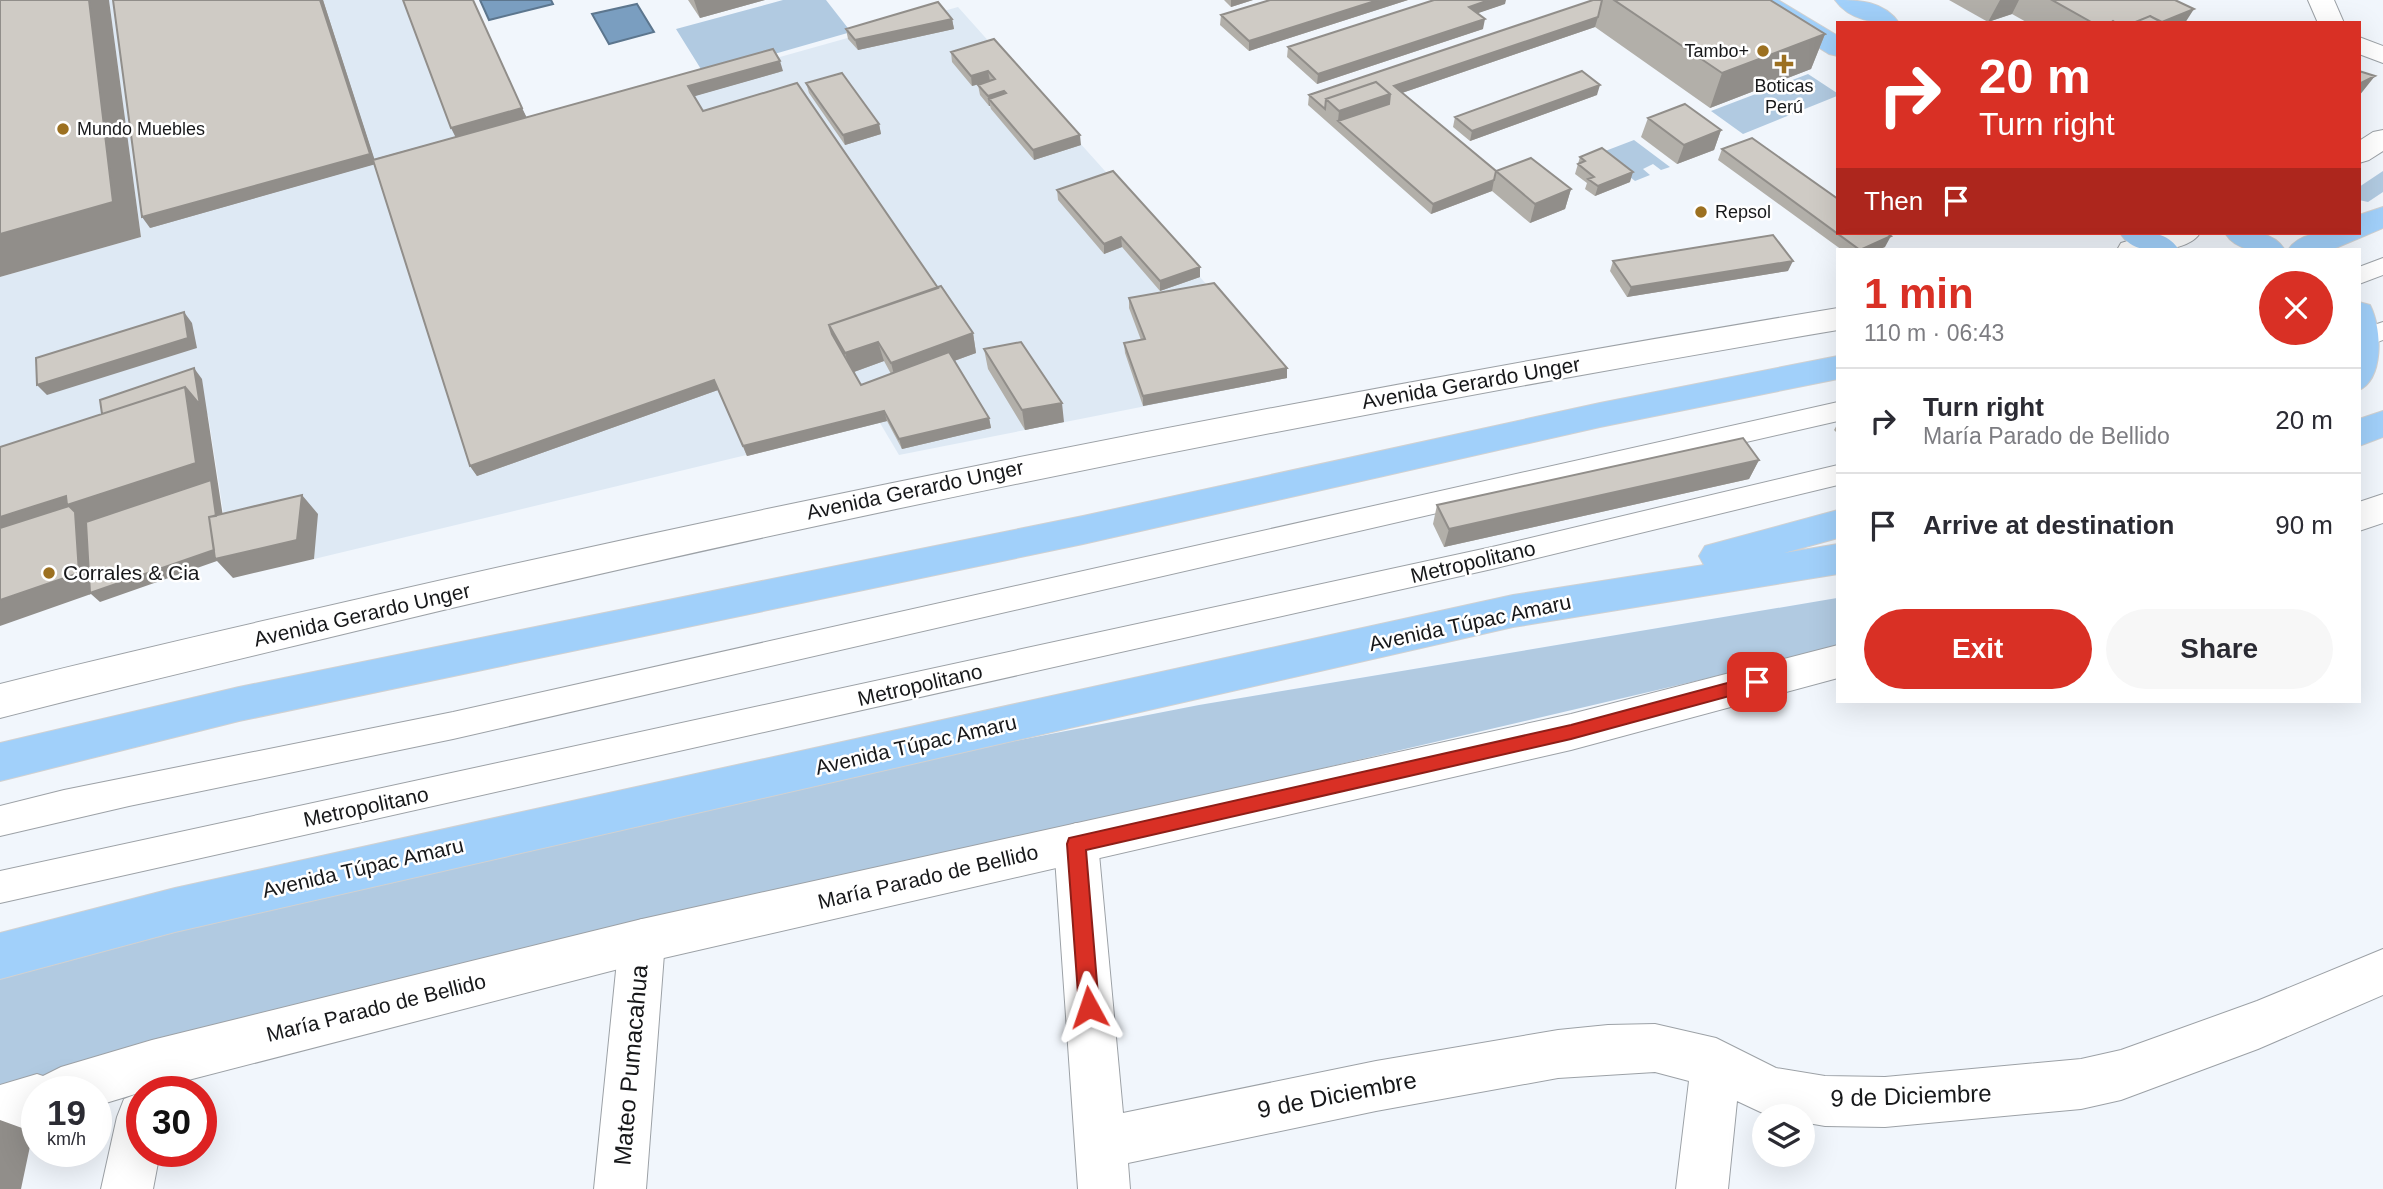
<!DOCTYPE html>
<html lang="en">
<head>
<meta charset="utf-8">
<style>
  :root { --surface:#fff; --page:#f7f7f7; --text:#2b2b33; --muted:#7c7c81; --line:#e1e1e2; --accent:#d93025 }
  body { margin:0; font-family:Helvetica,sans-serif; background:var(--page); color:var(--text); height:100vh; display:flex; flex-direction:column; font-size:26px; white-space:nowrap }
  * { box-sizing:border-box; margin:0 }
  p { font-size:23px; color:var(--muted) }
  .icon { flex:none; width:38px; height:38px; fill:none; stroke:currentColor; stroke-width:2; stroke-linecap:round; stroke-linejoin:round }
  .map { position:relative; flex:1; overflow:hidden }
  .drawer { position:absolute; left:1836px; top:248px; width:525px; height:455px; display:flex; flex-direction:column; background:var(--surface); border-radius:0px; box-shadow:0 7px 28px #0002 }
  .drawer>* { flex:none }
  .banner { position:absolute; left:1836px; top:21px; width:525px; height:214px; border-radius:0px; box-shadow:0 7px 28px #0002; background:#d93025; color:#fff; overflow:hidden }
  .controls { position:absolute; left:1752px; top:1104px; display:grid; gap:14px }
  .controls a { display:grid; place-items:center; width:63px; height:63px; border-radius:50%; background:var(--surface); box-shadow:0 7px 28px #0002; font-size:35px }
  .speed { position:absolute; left:21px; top:1076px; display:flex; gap:14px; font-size:35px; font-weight:700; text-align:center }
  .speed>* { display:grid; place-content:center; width:91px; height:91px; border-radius:50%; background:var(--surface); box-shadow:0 7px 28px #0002; line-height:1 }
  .speed small { font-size:18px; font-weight:400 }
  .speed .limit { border:10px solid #d22; background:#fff; color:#111 }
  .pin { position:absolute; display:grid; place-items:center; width:60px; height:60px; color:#fff; margin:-30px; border-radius:14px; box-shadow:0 4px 10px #0006 }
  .me { position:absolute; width:77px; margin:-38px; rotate:355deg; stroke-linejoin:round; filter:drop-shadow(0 0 5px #0008) }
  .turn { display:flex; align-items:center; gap:24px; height:147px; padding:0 28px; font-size:32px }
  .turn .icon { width:91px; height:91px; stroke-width:2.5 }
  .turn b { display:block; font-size:49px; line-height:60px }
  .then { display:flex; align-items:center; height:66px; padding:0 28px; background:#0003; gap:14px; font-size:26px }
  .round { display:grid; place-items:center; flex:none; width:74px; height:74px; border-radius:37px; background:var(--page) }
  .overview { display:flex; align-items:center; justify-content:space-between; height:119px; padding:0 28px }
  h1 { font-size:42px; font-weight:800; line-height:52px; color:var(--accent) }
  .primary-button { display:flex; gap:14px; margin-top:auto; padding:14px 28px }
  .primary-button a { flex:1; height:80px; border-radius:42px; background:var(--accent); color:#fff; font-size:28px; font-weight:800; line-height:80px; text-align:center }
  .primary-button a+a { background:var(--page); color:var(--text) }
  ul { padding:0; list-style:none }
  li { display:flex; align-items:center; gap:21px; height:105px; padding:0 28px; border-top:2px solid var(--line) }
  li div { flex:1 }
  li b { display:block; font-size:26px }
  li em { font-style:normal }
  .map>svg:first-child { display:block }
</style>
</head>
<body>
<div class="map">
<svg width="2383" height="1189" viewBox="0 0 2383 1189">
  <rect width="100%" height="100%" fill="#f1f6fc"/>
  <!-- built -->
  <path fill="#dee9f4" d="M109,0h364l58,127 427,-120 242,270 87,101 -388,77 -19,-32 -566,136 -87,-23 -19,-121 -208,68v-206l141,-40z"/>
  <!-- green -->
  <path fill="#b1cae1" d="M783,0h43l25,32 -147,42 -28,-45z
    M1808,74l29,19v3l-94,38 -32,-23z
    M1634,140l36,27 -9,3 -8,-6 -10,5 7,6 -15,6 -35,-28z
    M2383,171v21l-15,10 -9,-2v-13z
    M1837,598v50l-1185,277 -652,172v-131l635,-151 564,-110z"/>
  <!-- water -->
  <path fill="#7a9ec0" stroke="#5c768e" stroke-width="2" d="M480,0h71l2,4 -64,16z
    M637,4l17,28 -45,12 -17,-30z"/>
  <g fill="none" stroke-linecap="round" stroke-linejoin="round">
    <!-- service casing -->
    <g stroke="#9ca1a6" stroke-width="2">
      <path id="service" d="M2383,258v17l-24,9v-17z
        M2383,322v18l-24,9v-19z
        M1838,402v19l-1385,318 -324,67 -129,30v-30l64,-16 389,-78z
        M1838,465v20l-346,84 -1492,334v-32l1492,-324z"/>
    </g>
    <!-- minor casing -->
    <g stroke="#9ca1a6" stroke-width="2">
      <path id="minor" d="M2308,0h26l10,23h-26z
        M2359,37l24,9v17l-24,-9z
        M1076,823l16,6 6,14 25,270 253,-52 182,-31 50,-5 47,-1 61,14 60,30 49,8 60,1 196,-18 40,-9 136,-49 126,-52v46l-125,54 -137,51 -40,9 -196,18 -60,-1 -23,-4v-6h-33l-32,-15 -9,88h-52l13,-108 -34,-9 -97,6 -182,33 -248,52 2,26h-52l-24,-346 6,-14z
        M642,919l16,6 7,16 -19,248h-52l25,-248 7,-16z
        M142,1092v60h18l-7,37h-52l16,-72 7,-18z"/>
    </g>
    <!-- tertiary casing -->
    <g stroke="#9ca1a6" stroke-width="2">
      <path id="tertiary" d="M2383,130v21l-14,9 -10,3v-22l14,-9z
        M2154,233h46c-13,21 -61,18 -83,17l4,-7z
        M1838,308v22c-488,83 -972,179 -1453,294 -128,31 -257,61 -385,94v-34c125,-32 251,-60 376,-89 485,-111 971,-206 1462,-287z
        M2383,494v29l-24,8v-29z
        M1838,645v33l-267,72 -929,213 -500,129 -46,14v-14h-59v32l-37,11v-50l37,-11 6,2 18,-9 91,-27 490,-121 929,-205z"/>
    </g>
    <!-- primary casing -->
    <g stroke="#d1d1d1" stroke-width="2">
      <path id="primary" d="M1747,0h31l60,36v20l-9,-2 -78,-49z
        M1835,0c24,0 49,1 64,23 -24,0 -49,-2 -64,-23z
        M2383,207v21l-52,22h-43c14,-22 48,-17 71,-17v-18z
        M2120,233c22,-1 46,-4 59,17 -21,1 -46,4 -59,-17z
        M2225,233c22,-1 47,-4 60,17 -21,1 -47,4 -60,-17z
        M2359,302l11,3c13,26 13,74 -11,85z
        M1838,356v23l-238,48 -517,117 -844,177 -239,60v-38l239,-56 844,-171 517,-113z
        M2383,411v26l-24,9v-27z
        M1838,510v28l-54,15 54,-9v30l-325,53 -1338,305 -175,47v-46l175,-45 1338,-293 191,-30 -5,-9 6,-10z"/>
    </g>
    <!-- service -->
    <use href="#service" fill="#fff" fill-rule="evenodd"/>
    <!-- minor -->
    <use href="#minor" fill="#fff" fill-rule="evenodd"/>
    <!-- tertiary -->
    <use href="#tertiary" fill="#fff" fill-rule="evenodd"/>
    <!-- primary -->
    <use href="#primary" fill="#a1d0fa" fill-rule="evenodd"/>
  </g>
  <!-- wall -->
  <path fill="#b2afa9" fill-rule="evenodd" d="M323,0l51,159 81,-22 18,-137 53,117 257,-46 -89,25 9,15 235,177 35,45 3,20 -22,8 35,57 2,10 -89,21 -15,-28 -140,35 -29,-66 -241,86 -7,-10 -96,-302 -224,64zM884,361l7,13 -30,11 -7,-13z
    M688,0h77l-65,18z
    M1224,0h29l-22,7z
    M1270,0h138l-159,51 -29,-26 1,-10z
    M1593,0h177l55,34 -14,35 -101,39 -115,-81 -193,66 94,78 75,18 -6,20 -35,14 -38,-32 -61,23 -123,-109 1,-10z
    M1949,0h227l9,23h-157l-16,-9 -24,8z
    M1505,4l-28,9 6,16 -166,55 -30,-27 1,-10z
    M952,19l2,10 -96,21 -10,-11 -2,-10z
    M994,39l87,106 -47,15 -43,-51 -1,-3h-1l-9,-11 -2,-10 12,-4 -18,5 -20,-24 -1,-10z
    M806,83l73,41 2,10 -36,11 -36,-52z
    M1597,95l-127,46 -17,-14 2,-10z
    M1648,118l73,12 -7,20 -37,14 -36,-27z
    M1722,149l163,98 -8,3h-35l-124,-90z
    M1580,157l50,25 -35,14 -10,-7 2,-6 -12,-9z
    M1057,190l143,77v10l-40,14 -38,-44 -18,7 -46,-54z
    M1613,261l175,10 -161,26 -17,-26z
    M1129,298l158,70v10l-144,28 -18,-53 -1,-10 17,-3 -12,-32z
    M984,349l80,73 -39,8 -37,-61z
    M1838,423v11l-4,-4z
    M1759,460l-10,19 -305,68 -11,-23 4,-19z"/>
  <!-- shaded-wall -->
  <path fill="#918e8a" d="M89,0h20l32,237 -141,40v-43z
    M320,0h3l53,164 -226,64 -8,-11z
    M694,0h71l-65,18z
    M1231,0h22l-22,7z
    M1378,0h30l-159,51v-10z
    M1489,0h17l-1,4 -38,13 2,-10z
    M2000,0h19l-7,14 -24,8z
    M2194,9l-9,14h-28z
    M1598,17l-3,10 -202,69 1,-10z
    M952,19l2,10 -96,21 -3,-10z
    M1485,19l-2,10 -166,55 1,-10z
    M1825,34l-14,35 -101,39 12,-35z
    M780,61l3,10 -91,26 -4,-11z
    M988,71l2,10 -18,5 -1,-10z
    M2375,76l-16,20v-12z
    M1600,85l-3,10 -127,46 2,-10z
    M1004,91l1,10 -16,-2 1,7h-1l-1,-10z
    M1390,94l-2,20 -50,7 1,-10z
    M522,108l5,10 -71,20 -5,-10z
    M879,124l2,10 -36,11 -2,-10z
    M1721,130l-7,20 -37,14 7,-19z
    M1080,135l1,10 -47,15 -1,-10z
    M1633,172l-3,10 -35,14 3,-10z
    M1494,180l-2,11 -61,23 2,-10z
    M1571,189l-6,20 -35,14 5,-19z
    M1891,236l-6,11 -8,3h-17z
    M1121,237l1,10 -18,7v-10z
    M1793,261l-5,10 -161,26 4,-10z
    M1200,267v10l-40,14v-10z
    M184,312l8,11 5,25 -150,47 -10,-10z
    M973,333l3,20 -80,29 -5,-19z
    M878,342l6,19 -33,12 -6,-20z
    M194,368l8,11 27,177 73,-61 16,19 -4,45 -81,19 -16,-17 -117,41 -9,-8 -91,32v-109l185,-130z
    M1287,368v10l-144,28v-10z
    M714,380l4,10 -241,86 -7,-10z
    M1062,403l2,19 -39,8 -3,-20z
    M884,411l3,10 -140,35 -4,-10z
    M989,418l2,10 -89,21 -3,-10z
    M1759,460l-10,19 -305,68 5,-18z
    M0,1120l33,12 -12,57h-21z"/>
  <!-- building -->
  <path fill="#cfcbc5" stroke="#918e8a" stroke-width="2" d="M0,0h89l24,202 -113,32z
    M113,0h207l50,154 -228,63z
    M403,0h70l49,108 -71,20z
    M1270,0h108l-129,41 -28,-26z
    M1434,0h55l-20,7 16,12 -167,55 -30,-27z
    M1593,0h9l-4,17 -204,69 102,85 -2,9 -61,24 -95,-83 51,-17 1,-10 -14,-12 -50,17 -1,10 -16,-14z
    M1614,0h156l55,34 -103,39z
    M2052,0h123l19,9 -32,13 -12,-6 -17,7h-17l-3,-2 -3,2h-17z
    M938,2l14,17 -97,21 -9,-11z
    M2150,16l13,7h-30z
    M994,39l86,96 -47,15 -44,-51 17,-6 -2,-2 -16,5 -10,-11 17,-6 -7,-8 -17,5 -20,-24z
    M773,49l7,12 -92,25 15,25 94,-28 141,205 -109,37 3,9 29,51 88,-33 40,66 -90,21 -15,-28 -141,35 -29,-66 -244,86 -97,-306z
    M1582,71l18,14 -128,46 -17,-14z
    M2359,71l16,5 -16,8z
    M842,73l37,51 -36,11 -37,-52z
    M1376,82l14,12 -51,17 -13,-12z
    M1685,104l36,26 -37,15 -36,-27z
    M1752,138l86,61v34h48l5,3 -31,14 -138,-101z
    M1602,148l31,24 -35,14 -10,-7 6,-2 -16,-13 7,-3 -5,-4z
    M1531,158l40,31 -36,15 -39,-33z
    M1113,171l87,96 -40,14 -39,-44 -17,7 -47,-54z
    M1773,235l20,26 -162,26 -18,-26z
    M1214,283l73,85 -144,28 -19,-53 21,-4 -16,-41z
    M941,286l32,47 -82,30 -13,-21 -33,11 -16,-28z
    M184,312l4,26 -151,47 -1,-27z
    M1021,342l41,61 -40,7 -38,-61z
    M194,368l6,37 -15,-18 -83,27 -2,-14z
    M185,387l11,76 -129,42 -1,-9 -66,21v-70z
    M1743,438l16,22 -310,69 -12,-24z
    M211,480l5,36 -7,1 5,33 -124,43 -4,-71z
    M302,495l-5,45 -82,19 -6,-42z
    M69,506l6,6 4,61 -79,27v-72z"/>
  <!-- route -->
  <path fill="#d93025" stroke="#8d1f18" stroke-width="2" d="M1757,675l6,2 3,5 -3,5 -192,52 -485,111 13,157 -3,7 -7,3 -7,-3 -3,-7 -12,-163 2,-6 502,-113z"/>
  <!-- markers -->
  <g fill="#9c7020" stroke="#fff" stroke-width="2.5">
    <circle cx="1763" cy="51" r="7"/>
    <path d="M1780.5 53.5h7v7h7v7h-7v7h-7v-7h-7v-7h7z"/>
    <circle cx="63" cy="129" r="7"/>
    <circle cx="1701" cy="212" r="7"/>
    <circle cx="49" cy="573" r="7"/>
  </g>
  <g text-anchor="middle" stroke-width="5" stroke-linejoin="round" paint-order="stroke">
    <!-- far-poi labels -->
    <g font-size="18" fill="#17181a" stroke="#fff" text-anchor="start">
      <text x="1749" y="57" text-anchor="end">Tambo+</text>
      <text x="1784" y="92" text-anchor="middle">Boticas<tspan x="1784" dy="21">Perú</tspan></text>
      <text x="77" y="135">Mundo Muebles</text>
      <text x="1715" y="218">Repsol</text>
    </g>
    <!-- street labels -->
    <g font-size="21" fill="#17181a" stroke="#fff">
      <text transform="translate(1471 383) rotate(-10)" y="7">Avenida Gerardo Unger</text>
      <text transform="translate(915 490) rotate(-12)" y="7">Avenida Gerardo Unger</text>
      <text transform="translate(1473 562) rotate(-13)" y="7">Metropolitano</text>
      <text transform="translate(362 615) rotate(-13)" y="7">Avenida Gerardo Unger</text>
      <text transform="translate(1470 623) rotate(-12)" y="7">Avenida Túpac Amaru</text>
      <text transform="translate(920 685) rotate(-13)" y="7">Metropolitano</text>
      <text transform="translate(916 745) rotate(-13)" y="7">Avenida Túpac Amaru</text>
      <text transform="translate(366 807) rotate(-12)" y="7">Metropolitano</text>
      <text transform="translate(363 868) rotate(-13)" y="7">Avenida Túpac Amaru</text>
      <text transform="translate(928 877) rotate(-13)" y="7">María Parado de Bellido</text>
      <text transform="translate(376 1008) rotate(-14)" y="7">María Parado de Bellido</text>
    </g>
    <!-- poi labels -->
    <g font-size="21" fill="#17181a" stroke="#fff" text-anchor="start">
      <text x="63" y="580">Corrales &amp; Cia</text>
    </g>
    <!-- near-street labels -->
    <g font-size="24" fill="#17181a" stroke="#fff">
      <text transform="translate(631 1065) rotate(-85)" y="8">Mateo Pumacahua</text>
      <text transform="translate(1337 1095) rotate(-11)" y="8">9 de Diciembre</text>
      <text transform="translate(1911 1096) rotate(-2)" y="8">9 de Diciembre</text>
    </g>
  </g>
</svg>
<div class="controls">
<a><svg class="icon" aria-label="layers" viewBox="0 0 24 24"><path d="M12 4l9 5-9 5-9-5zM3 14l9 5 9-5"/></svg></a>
</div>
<div class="speed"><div>19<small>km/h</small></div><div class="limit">30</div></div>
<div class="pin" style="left:1757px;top:682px;background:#d93025"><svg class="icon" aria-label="arrive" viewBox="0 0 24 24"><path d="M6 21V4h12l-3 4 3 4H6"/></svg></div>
<svg class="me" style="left:1089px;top:1007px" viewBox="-20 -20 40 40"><path d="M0-17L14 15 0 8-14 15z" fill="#d93025" stroke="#fff" stroke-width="4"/></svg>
<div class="banner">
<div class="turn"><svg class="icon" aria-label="right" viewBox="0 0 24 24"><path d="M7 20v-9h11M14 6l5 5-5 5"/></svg><div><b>20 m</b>Turn right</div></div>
<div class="then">Then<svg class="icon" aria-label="arrive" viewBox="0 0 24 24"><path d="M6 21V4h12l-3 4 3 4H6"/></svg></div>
</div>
<section class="drawer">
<div class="overview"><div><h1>1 min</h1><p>110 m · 06:43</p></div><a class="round" style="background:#d93025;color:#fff"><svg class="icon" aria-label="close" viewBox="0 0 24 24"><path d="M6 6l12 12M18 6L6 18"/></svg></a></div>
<ul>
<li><svg class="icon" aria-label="right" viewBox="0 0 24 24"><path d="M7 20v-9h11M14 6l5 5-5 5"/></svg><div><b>Turn right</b><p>María Parado de Bellido</p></div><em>20 m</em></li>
<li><svg class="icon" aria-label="arrive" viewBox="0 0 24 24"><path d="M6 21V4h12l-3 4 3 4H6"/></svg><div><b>Arrive at destination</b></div><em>90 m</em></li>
</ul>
<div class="primary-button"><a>Exit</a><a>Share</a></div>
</section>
</div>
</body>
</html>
